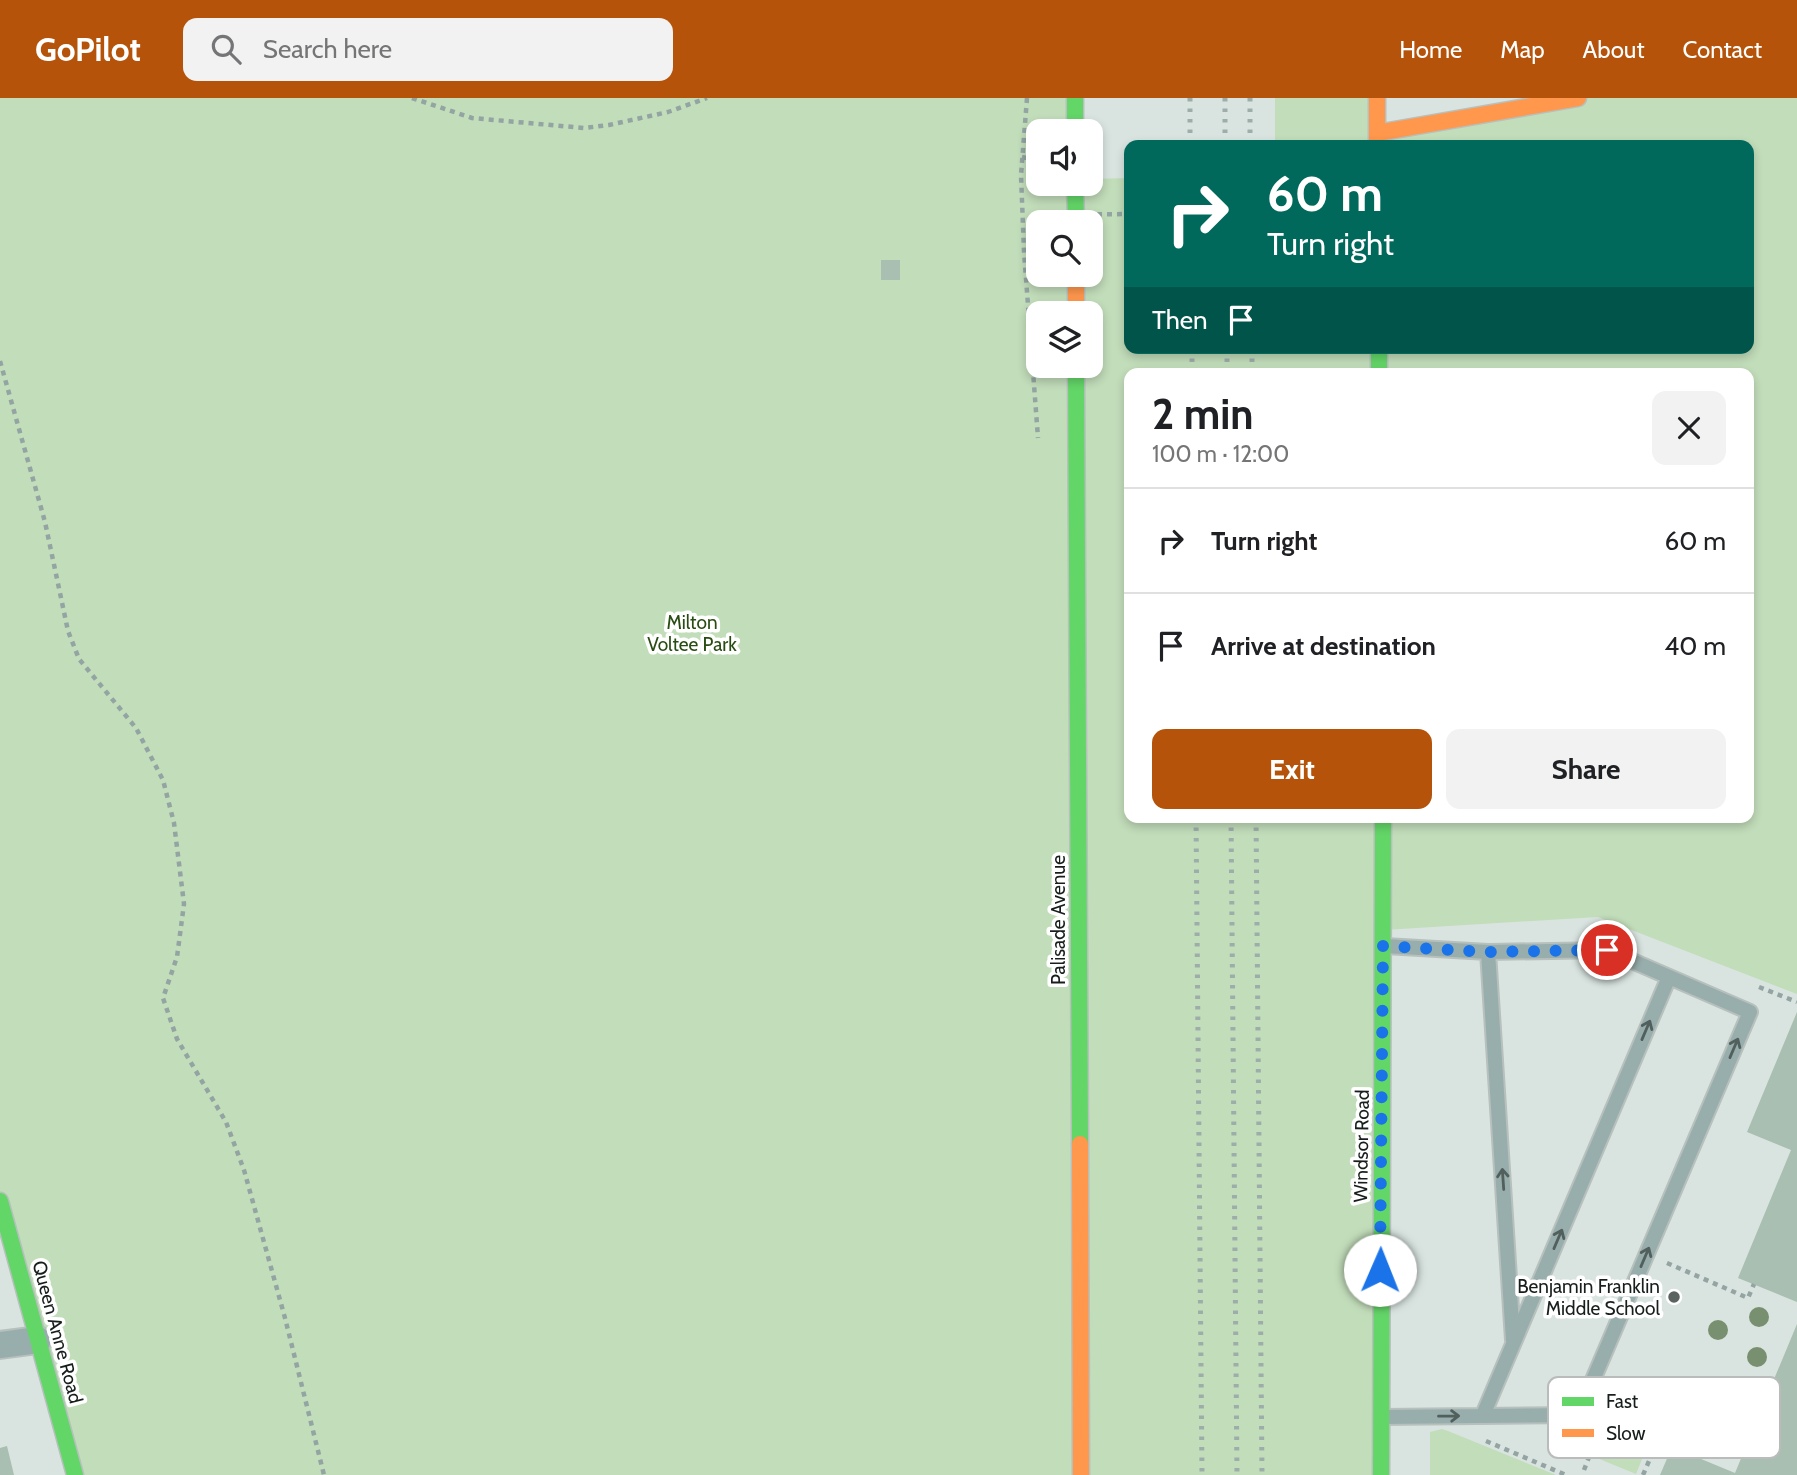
<!DOCTYPE html>
<html lang="en">
<head>
<meta charset="utf-8">
<style>
  :root { --surface:#fff; --page:#f2f2f2; --text:#202124; --muted:#757577; --line:#e0e0e0; --accent:#b45309 }
  body { margin:0; font-family:Cabin,sans-serif; background:var(--page); color:var(--text); height:100vh; display:flex; flex-direction:column; font-size:26px; white-space:nowrap }
  * { box-sizing:border-box; margin:0 }
  p { font-size:23px; color:var(--muted) }
  .icon { flex:none; width:38px; height:38px; fill:none; stroke:currentColor; stroke-width:2; stroke-linecap:round; stroke-linejoin:round }
  .map { position:relative; flex:1; overflow:hidden }
  .sheet { position:absolute; left:1124px; top:270px; width:630px; height:455px; display:flex; flex-direction:column; background:var(--surface); border-radius:14px; box-shadow:0 4px 10px #0003 }
  .sheet>* { flex:none }
  .top-card { position:absolute; left:1124px; top:42px; width:630px; height:214px; border-radius:14px; box-shadow:0 4px 10px #0003; background:#00695c; color:#fff; overflow:hidden }
  .controls { position:absolute; left:1026px; top:21px; display:grid; gap:14px }
  .controls a { display:grid; place-items:center; width:77px; height:77px; border-radius:14px; background:var(--surface); box-shadow:0 4px 10px #0003; font-size:35px }
  .pin { position:absolute; display:grid; place-items:center; width:60px; height:60px; color:#fff; margin:-30px; border:4px solid #fff; border-radius:50%; box-shadow:0 2px 7px #0007 }
  .me { position:absolute; width:77px; margin:-38px; rotate:1deg; stroke-linejoin:round; filter:drop-shadow(0 0 5px #0008) }
  .turn { display:flex; align-items:center; gap:24px; height:147px; padding:0 28px; font-size:32px }
  .turn .icon { width:91px; height:91px; stroke-width:2.5 }
  .turn b { display:block; font-size:49px; line-height:60px }
  .then { display:flex; align-items:center; height:66px; padding:0 28px; background:#0003; gap:14px; font-size:26px }
  .round { display:grid; place-items:center; flex:none; width:74px; height:74px; border-radius:14px; background:var(--page) }
  .headline { display:flex; align-items:center; justify-content:space-between; height:119px; padding:0 28px }
  h1 { font-size:42px; font-weight:800; line-height:52px }
  .cta { display:flex; gap:14px; margin-top:auto; padding:14px 28px }
  .cta a { flex:1; height:80px; border-radius:14px; background:var(--accent); color:#fff; font-size:28px; font-weight:800; line-height:80px; text-align:center }
  .cta a+a { background:var(--page); color:var(--text) }
  ul { padding:0; list-style:none }
  li { display:flex; align-items:center; gap:21px; height:105px; padding:0 28px; border-top:2px solid var(--line) }
  li div { flex:1 }
  li b { display:block; font-size:26px }
  li em { font-style:normal }
  header { display:flex; align-items:center; gap:42px; box-sizing:border-box; height:98px; padding:0 35px; background:var(--accent); color:#fff }
  header strong { font-size:33px }
  nav { display:flex; gap:38px; margin-inline-start:auto; font-size:24px }
  .search { width:490px; height:63px; background:var(--page); display:flex; align-items:center; gap:18px; box-sizing:border-box; padding:0 24px; border-radius:14px; color:var(--muted); font-size:26px }
  .map>svg:first-child { display:block }
</style>
</head>
<body>
<header>
<strong>GoPilot</strong>
<div class="search"><svg class="icon" aria-label="search" viewBox="0 0 24 24"><circle cx="10" cy="10" r="6"/><path d="M15 15l6 6"/></svg>Search here</div>
<nav><a>Home</a><a>Map</a><a>About</a><a>Contact</a></nav>
</header>
<div class="map">
<svg width="1797" height="1377" viewBox="0 0 1797 1377">
  <rect width="100%" height="100%" fill="#d9e4e0"/>
  <!-- green -->
  <path fill="#c2ddba" fill-rule="evenodd" d="M0,0h1075v33h-37v53h52v-5l39,-1v170h619v-203h-473v-47h102v34l201,-34h219v896l-199,-77 -214,13 -3,545h-1306l-75,-275zM1038,124h52v53h-52zM1038,215h52v53h-52zM1129,275h619v444h-619z
    M1610,1313l44,18 -18,45 -44,-18z
    M1442,1331l6,2 108,44h-126v-43z"/>
  <!-- building -->
  <path fill="#a8bfb1" d="M881,162h19v20h-19z
    M1797,914v290l-59,-24 53,-128 -44,-18z
    M1797,1226v151h-137l12,-28 63,26z
    M7,1348l7,29h-14v-27z"/>
  <g fill="none" stroke-linecap="round" stroke-linejoin="round">
    <!-- lane casing -->
    <g stroke="#b7c0bc" stroke-width="18">
      <path id="lane" d="M1488,854l25,388
        M1483,1317l186,-438
        M1382,1319l196,-2 172,-403 -143,-62 -119,2 -103,-6"/>
    </g>
    <!-- street casing -->
    <g stroke="#b7c0bc" stroke-width="30">
      <path id="street" d="M0,1247l38,-5"/>
    </g>
    <!-- fast casing -->
    <g stroke="#b7c0bc" stroke-width="19">
      <path id="fast" d="M1075,0v33
        M1075,86l1,38
        M1379,250v25
        M1076,268l4,778
        M0,1103l75,274
        M1381,1377l2,-658"/>
    </g>
    <!-- slow casing -->
    <g stroke="#b7c0bc" stroke-width="19">
      <path id="slow" d="M1377,0v47
        M1377,35l201,-35
        M1076,177v38
        M1080,1046l1,331"/>
    </g>
    <!-- path -->
    <path stroke="#93a4a3" stroke-width="4.5" stroke-dasharray="5 5" stroke-linecap="butt" d="M412,0l60,20 112,10 25,-3 59,-13 39,-14
      M1027,0l-6,77 3,77 14,186
      M1022,59l15,3v23
      M0,263l45,161 23,109 11,28 57,69 27,52 11,43 10,81 -7,53 -14,41 14,41 49,83 18,48 41,148 39,157
      M1759,889l38,15
      M1667,1165l81,35 6,-14
      M1610,1306l131,53
      M1486,1343l80,34
      M1584,1372l16,-41
      M1643,1377l21,-49"/>
    <!-- lane -->
    <use href="#lane" stroke="#98aeac" stroke-width="14"/>
    <!-- street -->
    <use href="#street" stroke="#98aeac" stroke-width="26"/>
    <!-- fast -->
    <use href="#fast" stroke="#63d668" stroke-width="16"/>
    <!-- slow -->
    <use href="#slow" stroke="#ff974d" stroke-width="16"/>
    <!-- rail -->
    <path stroke="#9dadaa" stroke-width="5" stroke-dasharray="3.5 7" stroke-linecap="butt" d="M1190,0v47
      M1225,0v47
      M1250,0v47
      M1192,250v25
      M1227,250v25
      M1252,250v25
      M1196,719l6,658
      M1231,719l6,658
      M1256,719l6,658"/>
    <!-- path-bridge -->
    <path stroke="#93a4a3" stroke-width="4.5" stroke-dasharray="5 5" stroke-linecap="butt" d="M1037,117l92,-1"/>
  </g>
  <!-- trees -->
  <g fill="#78906f">
    <circle cx="1759" cy="1219" r="10"/>
    <circle cx="1718" cy="1232" r="10"/>
    <circle cx="1757" cy="1259" r="10"/>
  </g>
  <!-- one-way arrows -->
  <defs><path id="oneway-shaft" d="M-6 0H5M1.5-3L5.5 0L1.5 3" fill="none" stroke-width="1.6" stroke-linecap="round" stroke-linejoin="round" transform="scale(1.75)"/></defs>
  <g stroke="#515f5d">
    <use href="#oneway-shaft" transform="translate(1646 932) rotate(-67)"/>
    <use href="#oneway-shaft" transform="translate(1734 950) rotate(-67)"/>
    <use href="#oneway-shaft" transform="translate(1503 1081) rotate(-94)"/>
    <use href="#oneway-shaft" transform="translate(1558 1141) rotate(-67)"/>
    <use href="#oneway-shaft" transform="translate(1645 1159) rotate(-67)"/>
    <use href="#oneway-shaft" transform="translate(1449 1318) rotate(-1)"/>
  </g>
  <g fill="none" stroke-linecap="round" stroke-linejoin="round">
    <!-- route -->
    <path stroke="#1a73e8" stroke-width="12" stroke-dasharray="0 21.6" d="M1380,1172l3,-324 105,6 119,-2"/>
  </g>
  <!-- markers -->
  <circle fill="#5b6361" stroke="#fff" stroke-width="2.5" cx="1674" cy="1199" r="7"/>
  <g text-anchor="middle" stroke-width="7" stroke-linejoin="round" paint-order="stroke">
    <!-- park labels -->
    <g font-size="19" fill="#294c13" stroke="#fff">
      <text x="692" y="531">Milton<tspan x="692" dy="22">Voltee Park</tspan></text>
    </g>
    <!-- street labels -->
    <g font-size="19" fill="#171e1c" stroke="#fff">
      <text transform="translate(1058 822) rotate(-90)" y="7">Palisade Avenue</text>
      <text transform="translate(1361 1048) rotate(-89)" y="7">Windsor Road</text>
      <text transform="translate(58 1234) rotate(75)" y="7">Queen Anne Road</text>
    </g>
    <!-- poi labels -->
    <g font-size="19" fill="#171e1c" stroke="#fff" text-anchor="end">
      <text x="1660" y="1195">Benjamin Franklin<tspan x="1660" dy="22">Middle School</tspan></text>
    </g>
  </g>
  <!-- legend -->
  <rect x="1548" y="1279" width="232" height="81" rx="10" fill="#fff" stroke="#b9bcbb" stroke-width="2"/>
  <rect x="1562" y="1299" width="32" height="9" fill="#63d668"/>
  <rect x="1562" y="1331" width="32" height="8" fill="#ff974d"/>
  <g font-size="19" fill="#171e1c">
    <text x="1606" y="1310">Fast</text>
    <text x="1606" y="1342">Slow</text>
  </g>
</svg>
<div class="controls">
<a><svg class="icon" aria-label="sound" viewBox="0 0 24 24"><path d="M4 9h4l5-4v14l-5-4H4zM17 9q2 3 0 6"/></svg></a>
<a><svg class="icon" aria-label="search" viewBox="0 0 24 24"><circle cx="10" cy="10" r="6"/><path d="M15 15l6 6"/></svg></a>
<a><svg class="icon" aria-label="layers" viewBox="0 0 24 24"><path d="M12 4l9 5-9 5-9-5zM3 14l9 5 9-5"/></svg></a>
</div>
<div class="pin" style="left:1607px;top:852px;background:#d93025"><svg class="icon" aria-label="arrive" viewBox="0 0 24 24"><path d="M6 21V4h12l-3 4 3 4H6"/></svg></div>
<svg class="me" style="left:1380px;top:1172px" viewBox="-20 -20 40 40"><circle r="19" fill="#fff"/><path d="M0-13L10 11 0 6-10 11z" fill="#1a73e8"/></svg>
<div class="top-card">
<div class="turn"><svg class="icon" aria-label="right" viewBox="0 0 24 24"><path d="M7 20v-9h11M14 6l5 5-5 5"/></svg><div><b>60 m</b>Turn right</div></div>
<div class="then">Then<svg class="icon" aria-label="arrive" viewBox="0 0 24 24"><path d="M6 21V4h12l-3 4 3 4H6"/></svg></div>
</div>
<section class="sheet">
<div class="headline"><div><h1>2 min</h1><p>100 m · 12:00</p></div><a class="round"><svg class="icon" aria-label="close" viewBox="0 0 24 24"><path d="M6 6l12 12M18 6L6 18"/></svg></a></div>
<ul>
<li><svg class="icon" aria-label="right" viewBox="0 0 24 24"><path d="M7 20v-9h11M14 6l5 5-5 5"/></svg><div><b>Turn right</b></div><em>60 m</em></li>
<li><svg class="icon" aria-label="arrive" viewBox="0 0 24 24"><path d="M6 21V4h12l-3 4 3 4H6"/></svg><div><b>Arrive at destination</b></div><em>40 m</em></li>
</ul>
<div class="cta"><a>Exit</a><a>Share</a></div>
</section>
</div>
</body>
</html>
